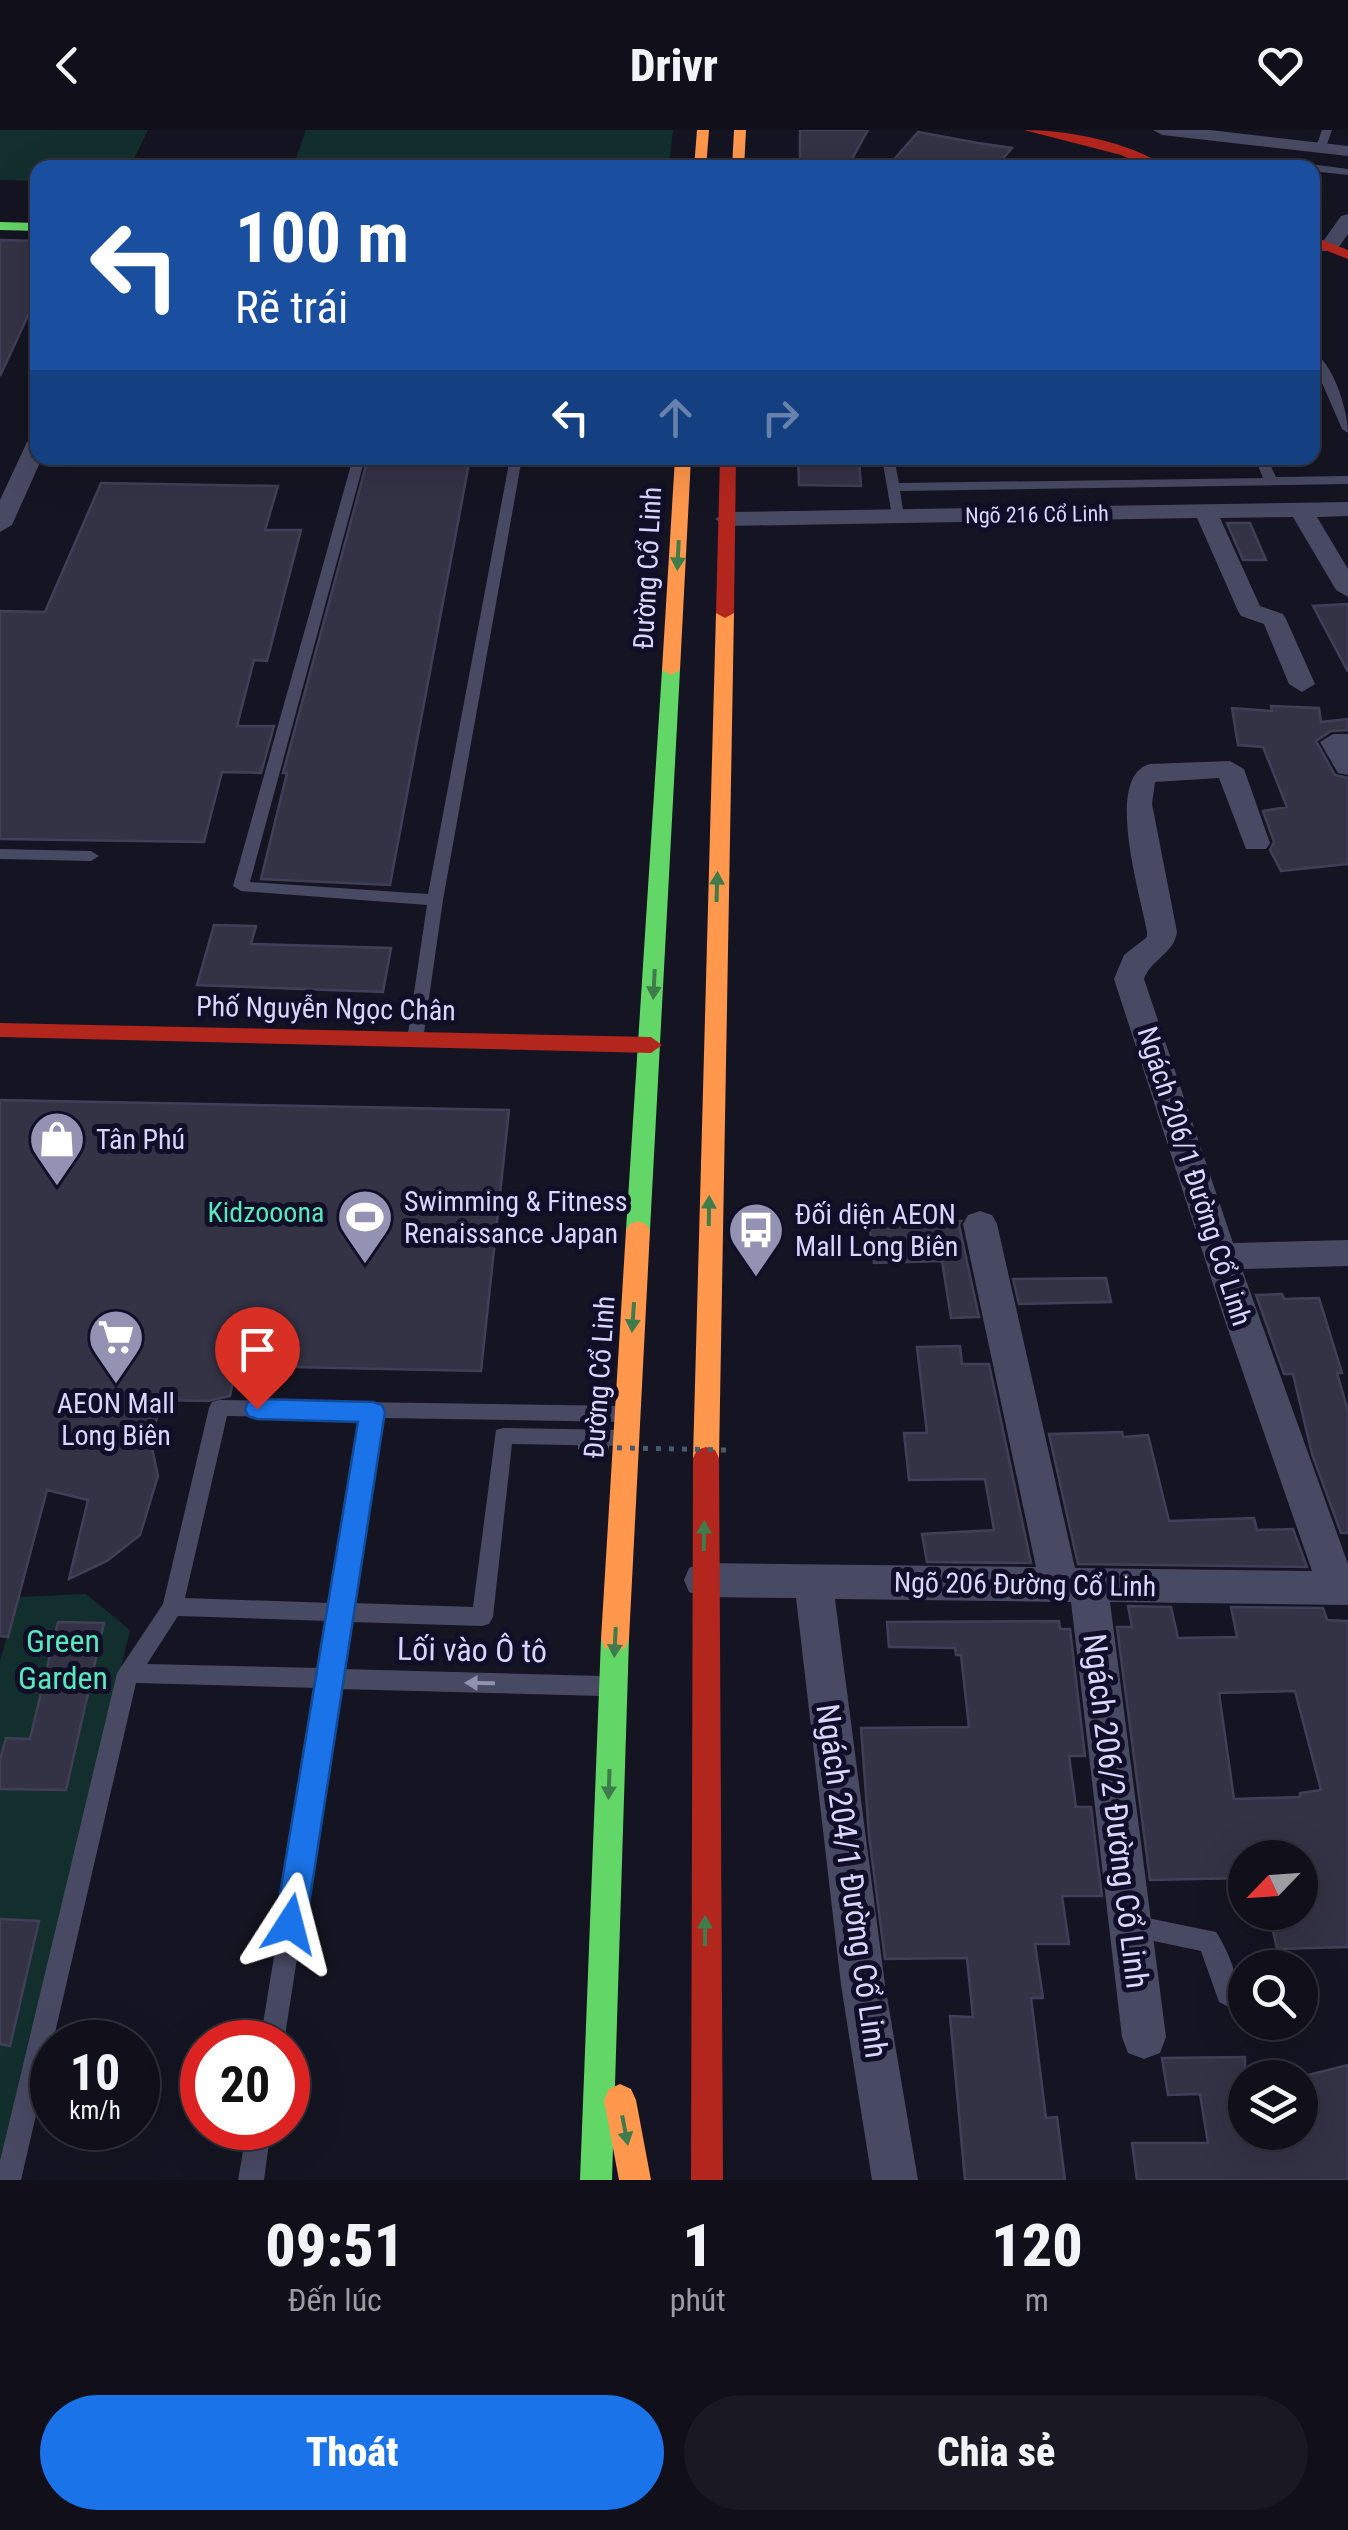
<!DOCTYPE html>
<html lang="vi">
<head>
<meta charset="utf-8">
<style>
  :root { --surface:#100f1a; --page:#191823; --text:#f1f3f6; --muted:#9c9ca2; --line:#302f39; --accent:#1a73e8 }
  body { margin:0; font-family:"Roboto Condensed",sans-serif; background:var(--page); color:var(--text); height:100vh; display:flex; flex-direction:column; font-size:38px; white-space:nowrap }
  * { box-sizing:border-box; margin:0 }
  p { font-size:32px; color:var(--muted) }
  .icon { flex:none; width:55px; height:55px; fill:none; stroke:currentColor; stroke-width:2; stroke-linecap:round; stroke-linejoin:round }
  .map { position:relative; height:2050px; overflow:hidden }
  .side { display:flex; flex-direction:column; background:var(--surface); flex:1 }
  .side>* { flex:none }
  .banner { position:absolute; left:30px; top:30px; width:1290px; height:305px; border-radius:20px; box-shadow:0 10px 40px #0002,0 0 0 2px var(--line); background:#1a4fa0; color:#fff; overflow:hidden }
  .needle { width:65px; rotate:245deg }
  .controls { position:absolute; left:1228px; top:1710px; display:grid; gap:20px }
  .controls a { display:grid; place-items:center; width:90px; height:90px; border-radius:50%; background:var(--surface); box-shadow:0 10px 40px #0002,0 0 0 2px var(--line); font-size:50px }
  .speed { position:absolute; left:30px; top:1890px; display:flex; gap:20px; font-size:50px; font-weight:700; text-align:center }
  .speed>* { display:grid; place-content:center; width:130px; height:130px; border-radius:50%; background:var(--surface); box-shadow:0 10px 40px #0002,0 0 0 2px var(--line); line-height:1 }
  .speed small { font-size:25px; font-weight:400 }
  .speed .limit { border:15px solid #d22; background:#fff; color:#111 }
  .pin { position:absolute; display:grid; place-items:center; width:85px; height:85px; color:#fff; margin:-102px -42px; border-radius:50% 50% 50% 0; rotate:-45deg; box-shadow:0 0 10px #0007 }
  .pin .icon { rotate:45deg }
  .me { position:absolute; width:110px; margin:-55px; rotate:9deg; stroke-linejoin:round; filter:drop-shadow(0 0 8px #0008) }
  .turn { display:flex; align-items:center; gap:35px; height:210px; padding:0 40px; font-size:45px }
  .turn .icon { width:130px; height:130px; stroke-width:2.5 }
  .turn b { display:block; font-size:70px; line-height:85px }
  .lanes { display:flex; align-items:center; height:95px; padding:0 40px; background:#0003; justify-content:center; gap:50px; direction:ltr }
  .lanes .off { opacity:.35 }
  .eta { display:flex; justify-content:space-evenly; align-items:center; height:170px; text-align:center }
  .eta b { font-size:60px; font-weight:800; line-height:70px }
  .action { display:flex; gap:20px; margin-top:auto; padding:20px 40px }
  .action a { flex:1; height:115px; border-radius:60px; background:var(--accent); color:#fff; font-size:40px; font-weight:800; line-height:115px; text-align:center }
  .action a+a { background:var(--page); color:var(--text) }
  header { display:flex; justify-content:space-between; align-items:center; height:130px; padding:0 40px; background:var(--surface); font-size:45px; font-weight:800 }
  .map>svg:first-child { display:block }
</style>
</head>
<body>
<header><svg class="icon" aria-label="back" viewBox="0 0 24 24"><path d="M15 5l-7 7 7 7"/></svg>Drivr<svg class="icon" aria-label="heart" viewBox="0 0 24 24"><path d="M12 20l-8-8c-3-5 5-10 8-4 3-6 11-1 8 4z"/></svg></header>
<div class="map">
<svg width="1348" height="2050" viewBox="0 0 1348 2050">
  <rect width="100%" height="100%" fill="#151422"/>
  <!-- green -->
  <path fill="#122f2e" d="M0,0h148l-18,37 -92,1 -1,13 -37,-1z
    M306,0h367l-4,37h-376z
    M903,328h135l2,6 -135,3z
    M86,1464l44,36 -130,538v-507l19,-64z"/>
  <!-- building -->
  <path fill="#343245" stroke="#413f57" stroke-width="2.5" fill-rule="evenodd" d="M800,0h68l-21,38h-47z
    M918,2l60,11 34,5 -17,20 -104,-5z
    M0,110l38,1v53l-38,82z
    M368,328h102l-80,427 -129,-6 26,-106h-4z
    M798,328h61l2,28 -62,-1z
    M101,353l177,3 -13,44h36l-34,131 -13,-1 -17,66h37l-13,47 -39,-1 -18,70 -204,-3v-228l45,1z
    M1227,393h23l16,37h-23z
    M1348,474v68l-35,-66z
    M1271,576l48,2 2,14 27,-3v11l-17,1 -15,10 19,34 13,3v86l-67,7 -11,-21 4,-8 -11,-31 24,-4 -24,-60 -25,-2 -6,-37 40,3z
    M214,795l42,1 -5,18 140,4 -8,44 -186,-7z
    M0,970l509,10 -28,261 -245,-5 -6,30 -22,5 -47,-1 -10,43 7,33 -18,59 -33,26 -38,18 19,-79 -41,-10 -39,147 -8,-1z
    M961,1091l-2,4 20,92 -28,1 -9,-57 -68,2 -5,-41z
    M1106,1148l5,24 -92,2 -6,-25z
    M1282,1164l2,5 35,-1 23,75h-5l11,38v122h-7l-29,-79 -19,-80h-9l-28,-79z
    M960,1216l2,18h27l42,199 -104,-1 -5,-28 72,-4 -9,-51 -76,1 -5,-47h23l-10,-86z
    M1122,1302l1,5 25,-2 21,86 85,-3 3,12 36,-1 14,38 -229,-3 -29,-130z
    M1128,1476l43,1 7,31 59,-1 -6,-30 92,1 4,12 21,1v326l-71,2 -8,-37h31v-54h-55v20l-95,2 -33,-253h15zM1295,1561l26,99 -21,3v4l-66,2 -15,-106z
    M1059,1491l1,8h10l15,127h-16l7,51h15l11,89h-40l7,48h-34l8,54h-12l15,120 11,-1 8,63h-100l-15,-164 23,1 -6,-59 -82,1 -16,-124 -8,-107 108,-1 -8,-72h-5l-1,-7 -66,-1 -2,-25z
    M58,1492l46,1 -38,167 -66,-1v-29l6,-22 24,1z
    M0,1789l39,2 -29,125 -10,-2z
    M1245,1927v75h55v-55l48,-12v115h-211l-5,-37h76l-8,-49 -32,1 -6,-37z"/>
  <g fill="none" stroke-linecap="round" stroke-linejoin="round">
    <!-- lane -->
    <path fill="#484963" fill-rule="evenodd" d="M1322,0h10l-6,17 -5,3 -5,-3z
      M1287,31l61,8v6l-36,-4v-3l-29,-2 -1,-2z
      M1312,221c21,11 36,59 36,82l-6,-4 -30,-69z
      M353,328h12l-115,424 178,12 82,-436h12l-79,442 -20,140 -8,6 -8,-6 20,-135 -186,-14 -8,-5z
      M882,328h12l5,25 364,-5 -8,-20h12l9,19 72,-1v8l-448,7 4,25 -6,4 -6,-4z
      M0,719l91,2 8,5 -8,5 -91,-2z
      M219,1270l404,6 7,2 3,6 -3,6 -7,2 -241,-4 -29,185 120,4 23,-177 7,-2 117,2 7,2 3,6 -3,6 -7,2 -108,-2 -19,173 -4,7 -7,2 -132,-4 -8,47 260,7 8,3 3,7 -3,7 -8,3 -263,-7 -55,353h-24l58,-354 -182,-5 -115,497h-21v-19l117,-488 46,-69 46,-196 3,-6zM227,1286l135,2 -30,185 -147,-5zM178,1486l151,5 -8,47 -174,-4z
      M1133,1785l83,17c11,16 27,52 19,70l-8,4 -8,-4 -18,-51 -76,-16 -4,-8 4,-8z
      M247,1998h24l-7,52h-26z"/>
    <!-- street -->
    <path fill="#484963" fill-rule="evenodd" d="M1153,0h57l138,16v10l-186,-21z
      M1348,84v20l-12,17h-14l-3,-4 22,-31z
      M38,305v23h4l-30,67 -12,7v-32l27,-58z
      M1348,372v14l-31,1 31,52v28l-12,-7 -43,-73 -73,1 40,88 23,8 3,5 29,65 -13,8 -13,-8 -25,-60 -23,-8 -3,-5 -41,-93 -470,8 -12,-7 12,-7z
      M1333,604h15v41l-10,-2 -18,-31z
      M1230,631l14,8 26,74 -4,6h-20l-27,-71 -64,4 -3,22 25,128c-3,22 -26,27 -33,47l89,264 115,-3v26l-106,3 106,295v41l-238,-3 56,435 -6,16 -16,6 -16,-6 -6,-16 -51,-435 -236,-3 50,386 33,195h-46l-31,-195 -45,-387 -93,-1 -14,-5 -5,-12 5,-12 14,-5 333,4 -73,-343 5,-9 12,-4 12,4 5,9 78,344 237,3 -88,-253 -110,-339 10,-24 23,-18v-5c-6,-36 -44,-156 3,-168z"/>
    <!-- fast -->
    <path fill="#63d668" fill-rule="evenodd" d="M0,92l38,1v8l-38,-1z
      M671,535l9,5 -30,560 -4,6h-16l-4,-6 36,-560z
      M615,1497l10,3 4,9 -17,541h-32l21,-541 4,-9z"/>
    <!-- slow -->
    <path fill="#ff974d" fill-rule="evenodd" d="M697,0h12l-3,38h-12z
      M734,0h12l-2,38h-12z
      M675,328h16l-11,212 -9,5 -9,-5z
      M725,478l9,5 -15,845 -4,8 -9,3 -9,-3 -4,-8 23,-845z
      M638,1091l8,3 4,6 -21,409 -4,9 -10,3 -10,-3 -4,-9 25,-409 4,-6z
      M620,1954l11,5 5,11 15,80h-32l-15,-80 5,-11z"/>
    <!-- jam -->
    <path fill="#b3261e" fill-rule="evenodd" d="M1024,0c44,0 107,12 144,38h-18l-29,-13z
      M1312,106l36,14v9l-36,-14z
      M720,328h16l-2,155 -9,5 -9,-5z
      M0,893l651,14 11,8 -11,8 -651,-16z
      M706,1317l9,3 4,8 4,722h-32l2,-722 4,-8z"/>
    <!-- path-bridge -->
    <path stroke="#495b6a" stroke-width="5" stroke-dasharray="5 8" stroke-linecap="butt" d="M578,1317l149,3"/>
  </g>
  <!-- one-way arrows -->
  <defs><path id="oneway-solid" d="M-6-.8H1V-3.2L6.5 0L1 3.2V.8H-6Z" transform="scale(2.5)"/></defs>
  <g fill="#3e7c4b">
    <use href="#oneway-solid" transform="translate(678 425) rotate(93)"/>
    <use href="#oneway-solid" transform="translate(717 757) rotate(-88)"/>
    <use href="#oneway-solid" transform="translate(654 854) rotate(93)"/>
    <use href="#oneway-solid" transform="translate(709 1081) rotate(-89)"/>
    <use href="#oneway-solid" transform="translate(633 1187) rotate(94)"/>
    <use href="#oneway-solid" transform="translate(704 1406) rotate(-89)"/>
    <use href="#oneway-solid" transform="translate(615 1512) rotate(93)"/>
    <use href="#oneway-solid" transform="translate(609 1654) rotate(92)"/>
    <use href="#oneway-solid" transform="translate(705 1801) rotate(-90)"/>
    <use href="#oneway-solid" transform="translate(625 2000) rotate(79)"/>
  </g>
  <use fill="#9090b1" href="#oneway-solid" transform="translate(480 1553) rotate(-179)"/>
  <!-- route -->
  <path fill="#1a73e8" stroke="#114b97" stroke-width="2.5" d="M257,1269l116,3 9,3 3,7 -79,512 -5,10 -11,5 -10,-5 -5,-10 83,-502 -101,-3 -9,-3 -3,-7 3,-7z"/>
  <!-- icons -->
  <defs>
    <g id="shop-pin" transform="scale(2.875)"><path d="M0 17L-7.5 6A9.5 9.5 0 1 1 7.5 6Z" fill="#9492b2" stroke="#110e28"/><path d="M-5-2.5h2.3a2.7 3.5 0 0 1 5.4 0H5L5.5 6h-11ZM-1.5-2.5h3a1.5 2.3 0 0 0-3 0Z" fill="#fff"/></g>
    <g id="stadium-pin" transform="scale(2.875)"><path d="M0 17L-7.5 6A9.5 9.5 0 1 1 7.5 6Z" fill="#9492b2" stroke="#110e28"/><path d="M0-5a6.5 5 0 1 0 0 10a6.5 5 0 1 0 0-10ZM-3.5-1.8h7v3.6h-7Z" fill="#fff"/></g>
    <g id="bus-pin" transform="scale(2.875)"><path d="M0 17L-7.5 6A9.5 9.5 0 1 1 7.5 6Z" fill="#9492b2" stroke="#110e28"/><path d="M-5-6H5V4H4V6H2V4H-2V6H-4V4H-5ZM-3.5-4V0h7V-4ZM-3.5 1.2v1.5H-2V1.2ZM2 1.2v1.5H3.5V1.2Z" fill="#fff"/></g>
    <g id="supermarket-pin" transform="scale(2.875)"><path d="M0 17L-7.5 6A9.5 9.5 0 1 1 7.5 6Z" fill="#9492b2" stroke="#110e28"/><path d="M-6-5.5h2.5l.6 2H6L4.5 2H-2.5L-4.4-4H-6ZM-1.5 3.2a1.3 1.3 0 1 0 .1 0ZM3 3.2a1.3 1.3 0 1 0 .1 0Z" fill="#fff"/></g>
  </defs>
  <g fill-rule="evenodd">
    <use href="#shop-pin" x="57" y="1009"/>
    <use href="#stadium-pin" x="365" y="1087"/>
    <use href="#bus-pin" x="756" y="1100"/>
    <use href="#supermarket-pin" x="116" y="1207"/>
  </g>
  <g text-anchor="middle" stroke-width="10" stroke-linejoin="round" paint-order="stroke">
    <!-- far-street labels -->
    <g font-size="22" fill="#d8d6ff" stroke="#110e28">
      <text transform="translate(1037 384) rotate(-1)" y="8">Ngõ 216 Cổ Linh</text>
    </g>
    <!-- street labels -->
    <g font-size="28" fill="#d8d6ff" stroke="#110e28">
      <text transform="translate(647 438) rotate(-87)" y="10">Đường Cổ Linh</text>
      <text transform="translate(326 878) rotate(1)" y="10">Phố Nguyễn Ngọc Chân</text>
      <text transform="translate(1195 1046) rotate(72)" y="10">Ngách 206/1 Đường Cổ Linh</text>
      <text transform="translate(599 1247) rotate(-86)" y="10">Đường Cổ Linh</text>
      <text transform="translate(1025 1454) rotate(1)" y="10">Ngõ 206 Đường Cổ Linh</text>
    </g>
    <!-- poi labels -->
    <g font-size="28" fill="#d8d6ff" stroke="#110e28" text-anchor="start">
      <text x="96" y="1019">Tân Phú</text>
      <text x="404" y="1081">Swimming &amp; Fitness<tspan x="404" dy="32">Renaissance Japan</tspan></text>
      <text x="795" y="1094">Đối diện AEON<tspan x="795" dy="32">Mall Long Biên</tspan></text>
      <text x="116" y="1283" text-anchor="middle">AEON Mall<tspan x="116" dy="32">Long Biên</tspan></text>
    </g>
    <!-- park labels -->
    <g font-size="28" fill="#59e7bc" stroke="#110e28">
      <text x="266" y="1092">Kidzooona</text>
    </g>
    <!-- near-park labels -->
    <g font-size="32" fill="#59e7bc" stroke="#110e28">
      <text x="63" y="1522">Green<tspan x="63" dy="37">Garden</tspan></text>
    </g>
    <!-- near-street labels -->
    <g font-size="32" fill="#d8d6ff" stroke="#110e28">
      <text transform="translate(472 1520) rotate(1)" y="11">Lối vào Ô tô</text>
      <text transform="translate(1116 1681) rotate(83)" y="11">Ngách 206/2 Đường Cổ Linh</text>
      <text transform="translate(852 1751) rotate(82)" y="11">Ngách 204/1 Đường Cổ Linh</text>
    </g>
  </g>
</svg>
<div class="controls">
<a><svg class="needle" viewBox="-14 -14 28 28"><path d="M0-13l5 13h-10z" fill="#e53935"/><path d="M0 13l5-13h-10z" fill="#9c9ca2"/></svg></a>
<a><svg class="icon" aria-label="search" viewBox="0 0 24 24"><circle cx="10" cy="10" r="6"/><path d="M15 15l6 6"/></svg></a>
<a><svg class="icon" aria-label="layers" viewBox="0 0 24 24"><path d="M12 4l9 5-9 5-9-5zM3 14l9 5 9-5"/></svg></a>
</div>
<div class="speed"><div>10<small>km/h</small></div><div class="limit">20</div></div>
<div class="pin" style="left:257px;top:1279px;background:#d93025"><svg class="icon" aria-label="arrive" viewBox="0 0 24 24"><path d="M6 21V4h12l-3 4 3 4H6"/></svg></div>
<svg class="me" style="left:290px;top:1794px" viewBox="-20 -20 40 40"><path d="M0-17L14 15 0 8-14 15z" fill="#1a73e8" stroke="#fff" stroke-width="4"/></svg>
<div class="banner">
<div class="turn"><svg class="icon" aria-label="left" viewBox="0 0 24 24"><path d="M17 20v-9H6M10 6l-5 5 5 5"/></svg><div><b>100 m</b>Rẽ trái</div></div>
<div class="lanes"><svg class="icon" aria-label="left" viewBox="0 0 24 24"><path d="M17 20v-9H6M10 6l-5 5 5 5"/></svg><svg class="icon off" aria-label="ahead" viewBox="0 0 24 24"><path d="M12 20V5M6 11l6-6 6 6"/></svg><svg class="icon off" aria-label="right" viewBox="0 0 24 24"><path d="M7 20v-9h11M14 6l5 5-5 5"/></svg></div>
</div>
</div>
<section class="side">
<div class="eta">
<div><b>09:51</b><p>Đến lúc</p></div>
<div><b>1</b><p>phút</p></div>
<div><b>120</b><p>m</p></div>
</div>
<div class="action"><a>Thoát</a><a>Chia sẻ</a></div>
</section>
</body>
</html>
